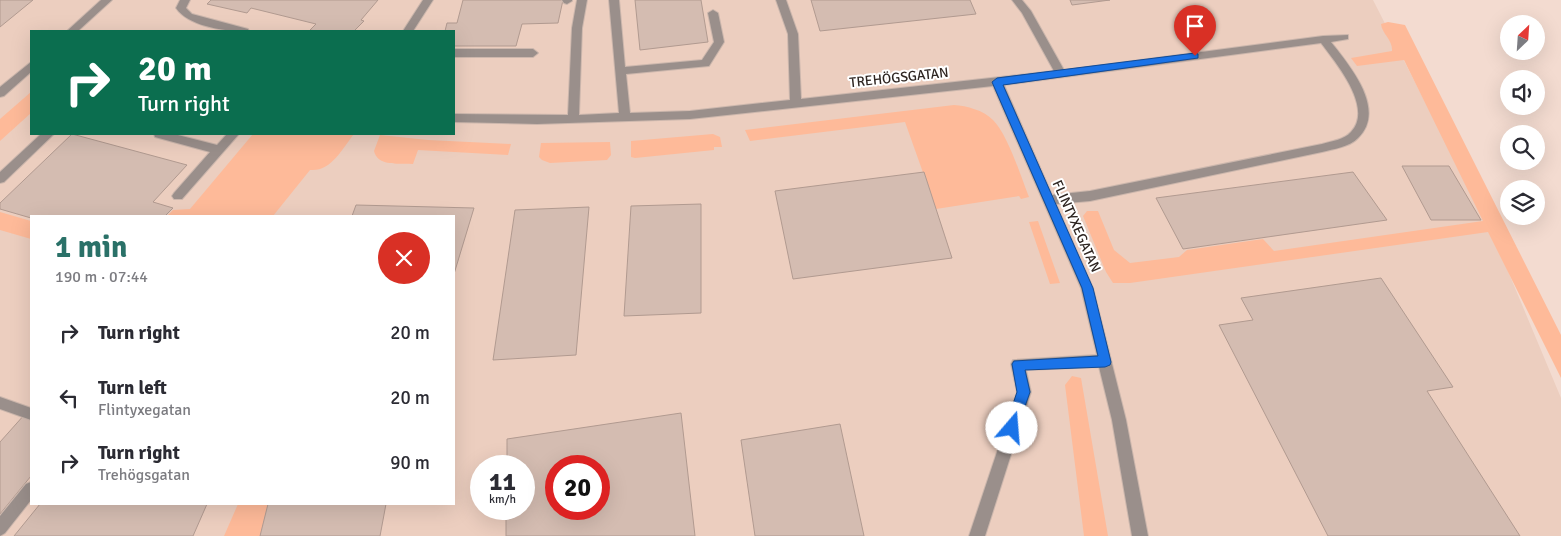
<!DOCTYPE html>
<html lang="en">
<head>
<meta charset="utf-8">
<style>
  :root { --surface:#fff; --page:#f7f7f7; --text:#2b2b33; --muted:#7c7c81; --accent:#2a7168 }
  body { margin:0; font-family:Signika,sans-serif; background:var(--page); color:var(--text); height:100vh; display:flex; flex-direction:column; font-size:19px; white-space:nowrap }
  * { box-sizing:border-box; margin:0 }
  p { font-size:16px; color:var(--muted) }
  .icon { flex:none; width:28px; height:28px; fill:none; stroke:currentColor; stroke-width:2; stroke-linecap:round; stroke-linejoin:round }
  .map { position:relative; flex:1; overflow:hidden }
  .side { position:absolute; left:30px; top:215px; width:425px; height:290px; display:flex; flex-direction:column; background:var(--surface); border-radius:0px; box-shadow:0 5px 20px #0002 }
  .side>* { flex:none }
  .top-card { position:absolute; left:30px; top:30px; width:425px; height:105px; border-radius:0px; box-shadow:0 5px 20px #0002; background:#0b6e4f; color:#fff; overflow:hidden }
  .needle { width:32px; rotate:25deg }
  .controls { position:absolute; left:1500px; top:15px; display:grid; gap:10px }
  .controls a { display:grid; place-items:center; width:45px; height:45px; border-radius:50%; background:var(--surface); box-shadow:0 5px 20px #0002; font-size:25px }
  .speed { position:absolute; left:470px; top:455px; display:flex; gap:10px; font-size:25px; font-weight:700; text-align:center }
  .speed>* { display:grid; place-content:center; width:65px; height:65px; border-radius:50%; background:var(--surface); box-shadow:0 5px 20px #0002; line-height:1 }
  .speed small { font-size:12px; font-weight:400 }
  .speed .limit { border:8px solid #d22; background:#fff; color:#111 }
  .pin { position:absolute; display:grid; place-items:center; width:42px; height:42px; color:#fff; margin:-51px -21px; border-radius:50% 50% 50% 0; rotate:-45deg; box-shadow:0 0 5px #0007 }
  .pin .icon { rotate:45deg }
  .me { position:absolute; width:55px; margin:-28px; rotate:18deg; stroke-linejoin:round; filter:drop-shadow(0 0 4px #0008) }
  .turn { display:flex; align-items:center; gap:18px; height:105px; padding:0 25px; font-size:22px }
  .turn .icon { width:65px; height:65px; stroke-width:2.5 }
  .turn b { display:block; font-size:35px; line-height:42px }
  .round { display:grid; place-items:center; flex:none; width:52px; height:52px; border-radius:26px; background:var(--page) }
  .overview { display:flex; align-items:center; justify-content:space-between; height:85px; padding:0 25px }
  h1 { font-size:30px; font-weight:700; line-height:38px; color:var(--accent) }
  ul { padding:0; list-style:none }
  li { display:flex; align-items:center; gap:15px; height:65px; padding:0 25px }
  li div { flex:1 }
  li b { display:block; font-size:19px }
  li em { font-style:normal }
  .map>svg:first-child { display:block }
</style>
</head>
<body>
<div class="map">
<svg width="1561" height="536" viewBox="0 0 1561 536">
  <rect width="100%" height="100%" fill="#f3dbd0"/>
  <!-- built -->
  <path fill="#eccebf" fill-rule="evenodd" d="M0,0h1373l119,233 69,165v138h-1561zM31,31h423v103h-423zM31,216h423v288h-423zM481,466h43v43h-43zM556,466h43v43h-43z"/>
  <!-- green -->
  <path fill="#feba99" d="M1388,22l17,3 156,310v43l-73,-146 -358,51h-17l-7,-11 -23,-56 4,-5h11l16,39 16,13 49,-6 8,-7 76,-11 11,12 209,-30 -79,-161 -47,6 -6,-8 41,-7c1,-11 -10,-17 -11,-27z
    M31,92v21l-31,28v-22z
    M954,105c13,1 29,5 39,15 15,15 28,57 36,77l-8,2 -2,-3 -83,13 -31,-87 -155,19 -5,-11z
    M253,134h101c-12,15 -23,38 -44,36l-37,46h-106l6,-6 17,-1z
    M713,134l7,3 2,10h-8v3l-79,8 -4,-1v-16z
    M380,135l48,5 83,4 -3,11 -90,-5 -5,14c-14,-1 -35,3 -39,-13z
    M610,142l1,13 -4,5 -57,3 -8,-3 -3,-3 2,-14z
    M0,212l31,9v18l-31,-9z
    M1038,221l22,62 -10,1 -21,-62z
    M1072,376l9,2 27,158h-24l-19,-151z
    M238,504h30l-8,32h-36z"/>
  <!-- building -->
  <path fill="#d4bcb1" stroke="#b19a90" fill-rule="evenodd" d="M0,0h33l-33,27z
    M211,0h167l-17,20 3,1 -10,10h-38l-6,-1 6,-6 -65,-16 -4,5 -40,-9z
    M463,0h100l-5,23 -36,1 -6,22h-62v-15h-9l2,-8h10z
    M635,0h66l7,42 -68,8z
    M811,0h159l6,14 -156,17z
    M1070,0h40l-38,5z
    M72,134l115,31 -34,37 20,6 -8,8h-134v2l-31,-9v-6z
    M1402,166h47l32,54h-50z
    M924,172l28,86 -159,21 -18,-88z
    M1353,172l34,48 -204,29 -27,-51z
    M701,204v109l-77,3 7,-110z
    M356,205l118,3 -20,66v-58h-102z
    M589,207l-13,148 -83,5 22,-150z
    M1381,278l72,109 -26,4 93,145h-192l-109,-211 34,-5 -12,-22z
    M681,413l14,123h-189v-27h18v-43h-17v-27zM556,466h43v43h-43z
    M25,414l6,2v60l-31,38v-72z
    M840,424l24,112h-109l-14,-96z
    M40,504h167l-14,32h-179z
    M268,504h118l-6,32h-120z"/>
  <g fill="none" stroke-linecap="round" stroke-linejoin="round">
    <!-- minor casing -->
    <g stroke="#ccb7ad" stroke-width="2">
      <path id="minor" d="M101,0h11l-34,31h-11z
        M180,0h10l-4,8 6,6 56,15 1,2c-22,1 -60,-4 -73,-23z
        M423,0h10l-20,31h-10z
        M562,0h10v1l-5,3 -3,-1z
        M577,0h10l-5,28 -3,87 40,-2 -10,-113h10l6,67 77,-7 12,-18 -6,-29 5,-3 5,3 6,29 -15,24 -83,8 4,39 60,-2 100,-11 -2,-66 -12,-34h10l12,34 3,65 253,-28 -32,-58 -10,-13h10l9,11 33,59 259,-34 25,-1v4l-17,3c19,24 56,68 27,96 -8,9 -25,11 -36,14l-232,49 -34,3 37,84 33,132 22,116h-16l-20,-116 -13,-53 -73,3 5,22 -46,144h-16l48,-144 -6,-28 2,-4 84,-5 -16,-67 -88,-202 -303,33 -153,5 -83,-2v-8l114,1 4,-87zM1321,43c15,20 53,65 30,89 -7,8 -20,9 -29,12l-232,47 -38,4 -48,-110z
        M454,49h79l5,4 -5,4h-79z
        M31,62v10l-27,24 -4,1v-10z
        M41,134h13l-50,48 -4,1v-11z
        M154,134h20l43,11 10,-11h12l-57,65h-8l-2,-3 2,-3 36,-41 -55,-15z
        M0,397l31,11v12l-31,-11z
        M31,482v18l-26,33 -5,3v-20l26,-32z"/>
    </g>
    <!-- minor -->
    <use href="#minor" fill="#9a8f8b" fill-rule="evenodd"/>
  </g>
  <!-- route -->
  <path fill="#1a73e8" stroke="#114b97" d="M1195,53l3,1v4l-195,27 90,203 18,74 -1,3 -5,2 -80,3 5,22 -14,40 -4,2 -5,-2 -2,-4 12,-36 -5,-28 2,-3 84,-5 -16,-68 -90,-206 5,-4z"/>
  <g text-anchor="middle" stroke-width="4" stroke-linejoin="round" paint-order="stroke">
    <!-- street labels -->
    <g font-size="14" fill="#2e2521" stroke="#fff">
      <text transform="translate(899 77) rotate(-6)" y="5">TREHÖGSGATAN</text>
      <text transform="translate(1077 226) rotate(66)" y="5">FLINTYXEGATAN</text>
    </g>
  </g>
</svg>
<div class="controls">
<a><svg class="needle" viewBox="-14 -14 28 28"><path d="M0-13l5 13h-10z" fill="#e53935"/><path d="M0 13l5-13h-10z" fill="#7c7c81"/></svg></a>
<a><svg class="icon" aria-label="sound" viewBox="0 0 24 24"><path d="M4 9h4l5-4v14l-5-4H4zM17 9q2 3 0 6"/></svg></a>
<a><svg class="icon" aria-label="search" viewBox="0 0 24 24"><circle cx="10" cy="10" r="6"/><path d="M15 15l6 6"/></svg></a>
<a><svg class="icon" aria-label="layers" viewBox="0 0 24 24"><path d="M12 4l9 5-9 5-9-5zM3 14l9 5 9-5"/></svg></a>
</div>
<div class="speed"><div>11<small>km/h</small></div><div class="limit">20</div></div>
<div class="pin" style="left:1195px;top:56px;background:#d93025"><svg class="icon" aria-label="arrive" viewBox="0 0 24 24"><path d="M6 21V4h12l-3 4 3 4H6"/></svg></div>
<svg class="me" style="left:1012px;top:428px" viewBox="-20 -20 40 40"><circle r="19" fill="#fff"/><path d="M0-13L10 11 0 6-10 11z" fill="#1a73e8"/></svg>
<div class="top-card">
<div class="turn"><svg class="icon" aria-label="right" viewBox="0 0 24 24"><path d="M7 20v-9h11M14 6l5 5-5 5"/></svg><div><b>20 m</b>Turn right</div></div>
</div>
<section class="side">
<div class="overview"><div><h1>1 min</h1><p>190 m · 07:44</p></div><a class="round" style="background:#d93025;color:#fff"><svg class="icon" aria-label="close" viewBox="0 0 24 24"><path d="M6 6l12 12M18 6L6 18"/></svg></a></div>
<ul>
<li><svg class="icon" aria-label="right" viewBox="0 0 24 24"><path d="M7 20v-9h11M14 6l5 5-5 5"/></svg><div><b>Turn right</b></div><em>20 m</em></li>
<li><svg class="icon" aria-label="left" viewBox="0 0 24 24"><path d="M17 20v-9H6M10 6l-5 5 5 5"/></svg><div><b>Turn left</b><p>Flintyxegatan</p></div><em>20 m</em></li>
<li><svg class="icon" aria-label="right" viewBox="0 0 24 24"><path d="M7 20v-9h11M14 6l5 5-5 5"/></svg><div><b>Turn right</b><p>Trehögsgatan</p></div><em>90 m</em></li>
</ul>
</section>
</div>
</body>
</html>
